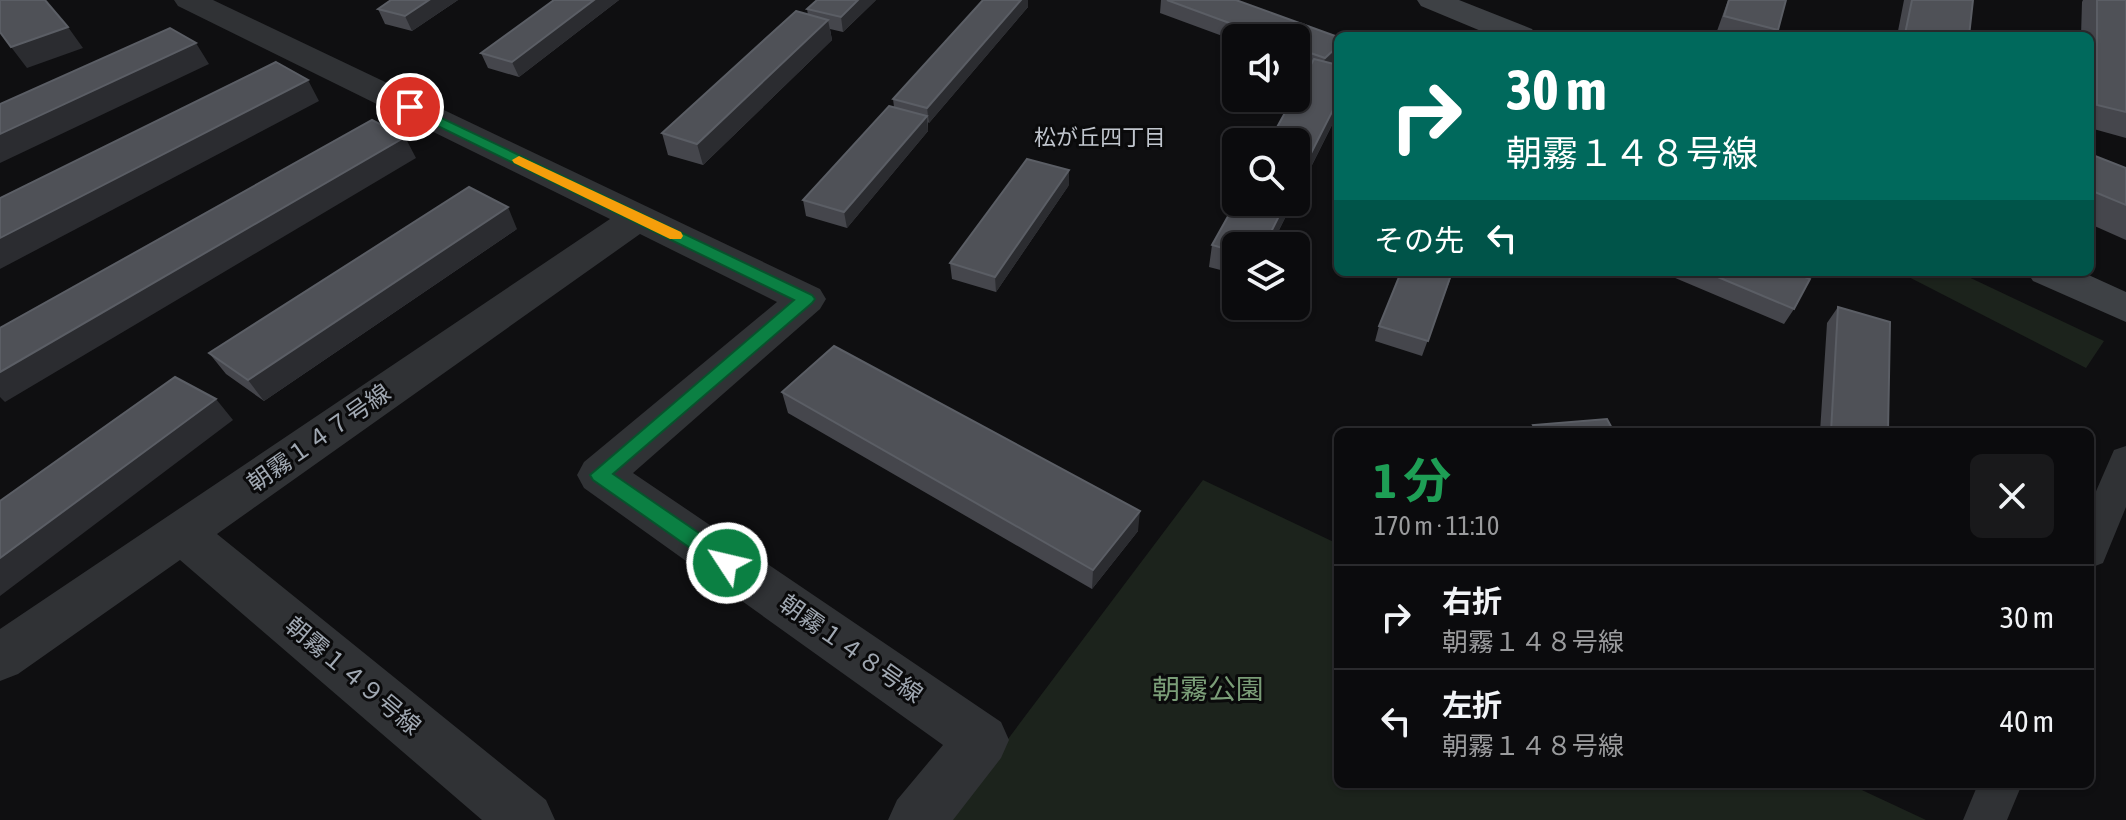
<!DOCTYPE html>
<html lang="ja">
<head>
<meta charset="utf-8">
<style>
  :root { --surface:#0b0b0d; --page:#19191b; --text:#f1f3f6; --muted:#9a9b9d; --line:#2b2b2e }
  body { margin:0; font-family:"Asap Condensed","Noto Sans JP",sans-serif; background:var(--page); color:var(--text); height:100vh; display:flex; flex-direction:column; font-size:30px; white-space:nowrap }
  * { box-sizing:border-box; margin:0 }
  p { font-size:26px; color:var(--muted) }
  .icon { flex:none; width:44px; height:44px; fill:none; stroke:currentColor; stroke-width:2; stroke-linecap:round; stroke-linejoin:round }
  .map { position:relative; flex:1; overflow:hidden }
  .details { position:absolute; left:1334px; top:428px; width:760px; height:360px; display:flex; flex-direction:column; background:var(--surface); border-radius:12px; box-shadow:0 2px 6px #0004,0 0 0 2px var(--line) }
  .details>* { flex:none }
  .hud { position:absolute; left:1334px; top:32px; width:760px; height:244px; border-radius:12px; box-shadow:0 2px 6px #0004,0 0 0 2px var(--line); background:#00695c; color:#fff; overflow:hidden }
  .fabs { position:absolute; left:1222px; top:24px; display:grid; gap:16px }
  .fabs a { display:grid; place-items:center; width:88px; height:88px; border-radius:12px; background:var(--surface); box-shadow:0 2px 6px #0004,0 0 0 2px var(--line); font-size:40px }
  .pin { position:absolute; display:grid; place-items:center; width:68px; height:68px; color:#fff; margin:-34px; border:4px solid #fff; border-radius:50%; box-shadow:0 2px 8px #0007 }
  .me { position:absolute; width:88px; margin:-44px; rotate:305deg; stroke-linejoin:round; filter:drop-shadow(0 0 6px #0008) }
  .turn { display:flex; align-items:center; gap:28px; height:168px; padding:0 40px; font-size:36px }
  .turn .icon { width:104px; height:104px; stroke-width:2.5 }
  .turn b { display:block; font-size:56px; line-height:68px }
  .then { display:flex; align-items:center; height:76px; padding:0 40px; background:#0003; gap:16px; font-size:30px }
  .round { display:grid; place-items:center; flex:none; width:84px; height:84px; border-radius:12px; background:var(--page) }
  .summary { display:flex; align-items:center; justify-content:space-between; height:136px; padding:0 40px }
  h1 { font-size:48px; font-weight:700; line-height:60px; color:#1e9e55 }
  ul { padding:0; list-style:none }
  li { display:flex; align-items:center; gap:24px; height:104px; padding:0 40px; border-top:2px solid var(--line) }
  li div { flex:1 }
  li b { display:block; font-size:30px }
  li em { font-style:normal }
  .map>svg:first-child { display:block }
</style>
</head>
<body>
<div class="map">
<svg width="2126" height="820" viewBox="0 0 2126 820">
  <rect width="100%" height="100%" fill="#0f0f11"/>
  <!-- green -->
  <path fill="#1c231c" d="M1899,272h59l146,69 -18,27z
    M1203,480l135,64v240h511l77,36h-979z"/>
  <g fill="none" stroke-linecap="round" stroke-linejoin="round">
    <!-- pedestrian -->
    <path fill="#303235" fill-rule="evenodd" d="M2126,446v61l-23,56 -13,5v-63l24,-55z
      M1978,784h44l-15,36h-44z"/>
    <!-- minor -->
    <path fill="#303235" fill-rule="evenodd" d="M174,0h39l607,289 6,10 -6,10 -187,164 368,249 8,18 -8,18 -48,62h-65l9,-20 46,-55 -359,-257 -7,-13 7,-13 193,-160 -137,-68 -423,300 329,266 9,20h-73l-302,-260 -162,114 -18,7v-52l610,-410 -432,-213z"/>
    <!-- secondary -->
    <path fill="#3e4145" fill-rule="evenodd" d="M1417,0h42l73,29 5,7h-44l-72,-30z
      M2027,272h55l44,20v30l-93,-41z"/>
  </g>
  <!-- wall -->
  <path fill="#45464c" d="M391,0h67l-46,31 -27,-7 -7,-15z
    M554,0h65l-100,77 -31,-9 -7,-15z
    M876,0l-33,32 -13,-3 2,11 -129,125 -35,-10 -6,-22 146,-118 -1,-6z
    M983,0h45v7l-99,116 -1,-1v9l-81,97 -41,-12 -3,-16 91,-93 -1,-8z
    M1161,0h75l102,37v21l-6,6 6,49 -42,84v-55l13,-73 -13,-5v-26h-60v3l-76,-28z
    M1728,0h58l-8,30 -4,6h-39l-18,-5z
    M1904,0h69l-4,36h-72z
    M2083,0h43v138l-36,-10v-92h-9l1,-34z
    M2090,154l36,14v72l-36,-16z
    M1069,185l-73,107 -44,-13 -2,-16z
    M1236,202h57l-22,44h-35v28l-27,-7 3,-22z
    M517,229l-253,172 -38,-27 -17,-21z
    M1453,272l-31,84 -47,-15 4,-15z
    M1661,272h131l2,37 -10,15z
    M1838,307l50,125h-68l7,-109z
    M782,392l356,139 -46,58 -304,-176z
    M1533,425l81,7h-84z"/>
  <!-- shaded-wall -->
  <path fill="#2b2c30" d="M429,0h29l-46,31 -7,-15z
    M594,0h25l-100,77 -7,-15z
    M858,0h18l-33,32 -2,-15z
    M1021,0h7v7l-99,116 -2,-15z
    M828,20l4,20 -129,125 -6,-21z
    M68,27l15,21 -56,20 -16,-21z
    M196,43l13,21 -209,99v-29z
    M1338,46v12l-16,16 3,-16z
    M308,80l11,21 -319,168v-31z
    M1338,100v13l-42,84v-14z
    M927,116l1,15 -81,97 -3,-16z
    M405,137l11,21 -411,244 -5,-5v-25z
    M1069,170v15l-73,107 -1,-15z
    M1286,202h7l-22,44h-7z
    M508,207l9,22 -253,172 -16,-21z
    M216,399l17,21 -233,176v-38z
    M1140,511l-2,20 -46,58 1,-19z"/>
  <!-- building -->
  <path fill="#4f5157" stroke="#5b5e65" stroke-width="2" d="M0,0h45l23,27 -57,20 -11,-15z
    M391,0h38l-24,16 -27,-7z
    M554,0h40l-82,62 -31,-9z
    M817,0h41l-17,17 -34,-8z
    M983,0h38l-94,108 -34,-9z
    M1167,0h69l102,37v9l-13,12 -29,-10v-10h-26z
    M1729,0h57l-8,30 -54,-14z
    M1912,0h61l-4,36h-54l-10,-2z
    M2097,0h29v112l-29,-7z
    M796,11l32,9 -131,124 -35,-11z
    M170,28l26,15 -196,91v-30z
    M1314,59l24,6v35l-42,83v-41h-27l24,-44h3v-5z
    M276,62l32,18 -308,158v-40z
    M889,106l38,10 -83,96 -41,-12z
    M372,120l33,17 -405,235v-44z
    M2090,154l36,14v37l-36,-15z
    M1027,159l42,11 -74,107 -45,-14z
    M469,187l39,20 -260,173 -39,-27z
    M1236,202h50l-22,44h-28v6l-24,-7z
    M1401,272h51l-24,69 -49,-15z
    M1706,272h86l18,7 -16,30z
    M1838,307l52,15 -2,110h-57z
    M834,346l306,165 -47,59 -311,-178z
    M175,377l41,22 -216,159v-57z
    M1607,419l7,13h-77l-4,-7z"/>
  <!-- route -->
  <path fill="#0b8043" stroke="#07532c" stroke-width="2" d="M410,103l402,192 3,4 -3,4 -199,171 121,83 3,6 -3,6 -7,3 -7,-3 -127,-89 -3,-5 204,-175 -389,-190v-6z"/>
  <!-- slow -->
  <path fill="#f59e0b" d="M519,156l162,76 2,4 -2,3h-11l-156,-76 -2,-3z"/>
  <g text-anchor="middle" stroke-width="6" stroke-linejoin="round" paint-order="stroke">
    <!-- far-neighbourhood labels -->
    <g font-size="22" fill="#c1c6ce" stroke="#0a0a0b">
      <text x="1100" y="145">松が丘四丁目</text>
    </g>
    <!-- street labels -->
    <g font-size="24" fill="#a0a8b2" stroke="#0a0a0b">
      <text transform="translate(319 438) rotate(-35)" y="8">朝霧１４７号線</text>
      <text transform="translate(851 649) rotate(35)" y="8">朝霧１４８号線</text>
      <text transform="translate(353 676) rotate(40)" y="8">朝霧１４９号線</text>
    </g>
    <!-- near-park labels -->
    <g font-size="28" fill="#7a9d77" stroke="#0a0a0b">
      <text x="1208" y="699">朝霧公園</text>
    </g>
  </g>
</svg>
<div class="fabs">
<a><svg class="icon" aria-label="sound" viewBox="0 0 24 24"><path d="M4 9h4l5-4v14l-5-4H4zM17 9q2 3 0 6"/></svg></a>
<a><svg class="icon" aria-label="search" viewBox="0 0 24 24"><circle cx="10" cy="10" r="6"/><path d="M15 15l6 6"/></svg></a>
<a><svg class="icon" aria-label="layers" viewBox="0 0 24 24"><path d="M12 4l9 5-9 5-9-5zM3 14l9 5 9-5"/></svg></a>
</div>
<div class="pin" style="left:410px;top:107px;background:#d93025"><svg class="icon" aria-label="arrive" viewBox="0 0 24 24"><path d="M6 21V4h12l-3 4 3 4H6"/></svg></div>
<svg class="me" style="left:727px;top:563px" viewBox="-20 -20 40 40"><circle r="17" fill="#0b8043" stroke="#fff" stroke-width="3"/><path d="M0-11L8 9 0 5-8 9z" fill="#fff"/></svg>
<div class="hud">
<div class="turn"><svg class="icon" aria-label="right" viewBox="0 0 24 24"><path d="M7 20v-9h11M14 6l5 5-5 5"/></svg><div><b>30 m</b>朝霧１４８号線</div></div>
<div class="then">その先<svg class="icon" aria-label="left" viewBox="0 0 24 24"><path d="M17 20v-9H6M10 6l-5 5 5 5"/></svg></div>
</div>
<section class="details">
<div class="summary"><div><h1>1 分</h1><p>170 m · 11:10</p></div><a class="round"><svg class="icon" aria-label="close" viewBox="0 0 24 24"><path d="M6 6l12 12M18 6L6 18"/></svg></a></div>
<ul>
<li><svg class="icon" aria-label="right" viewBox="0 0 24 24"><path d="M7 20v-9h11M14 6l5 5-5 5"/></svg><div><b>右折</b><p>朝霧１４８号線</p></div><em>30 m</em></li>
<li><svg class="icon" aria-label="left" viewBox="0 0 24 24"><path d="M17 20v-9H6M10 6l-5 5 5 5"/></svg><div><b>左折</b><p>朝霧１４８号線</p></div><em>40 m</em></li>
</ul>
</section>
</div>
</body>
</html>
